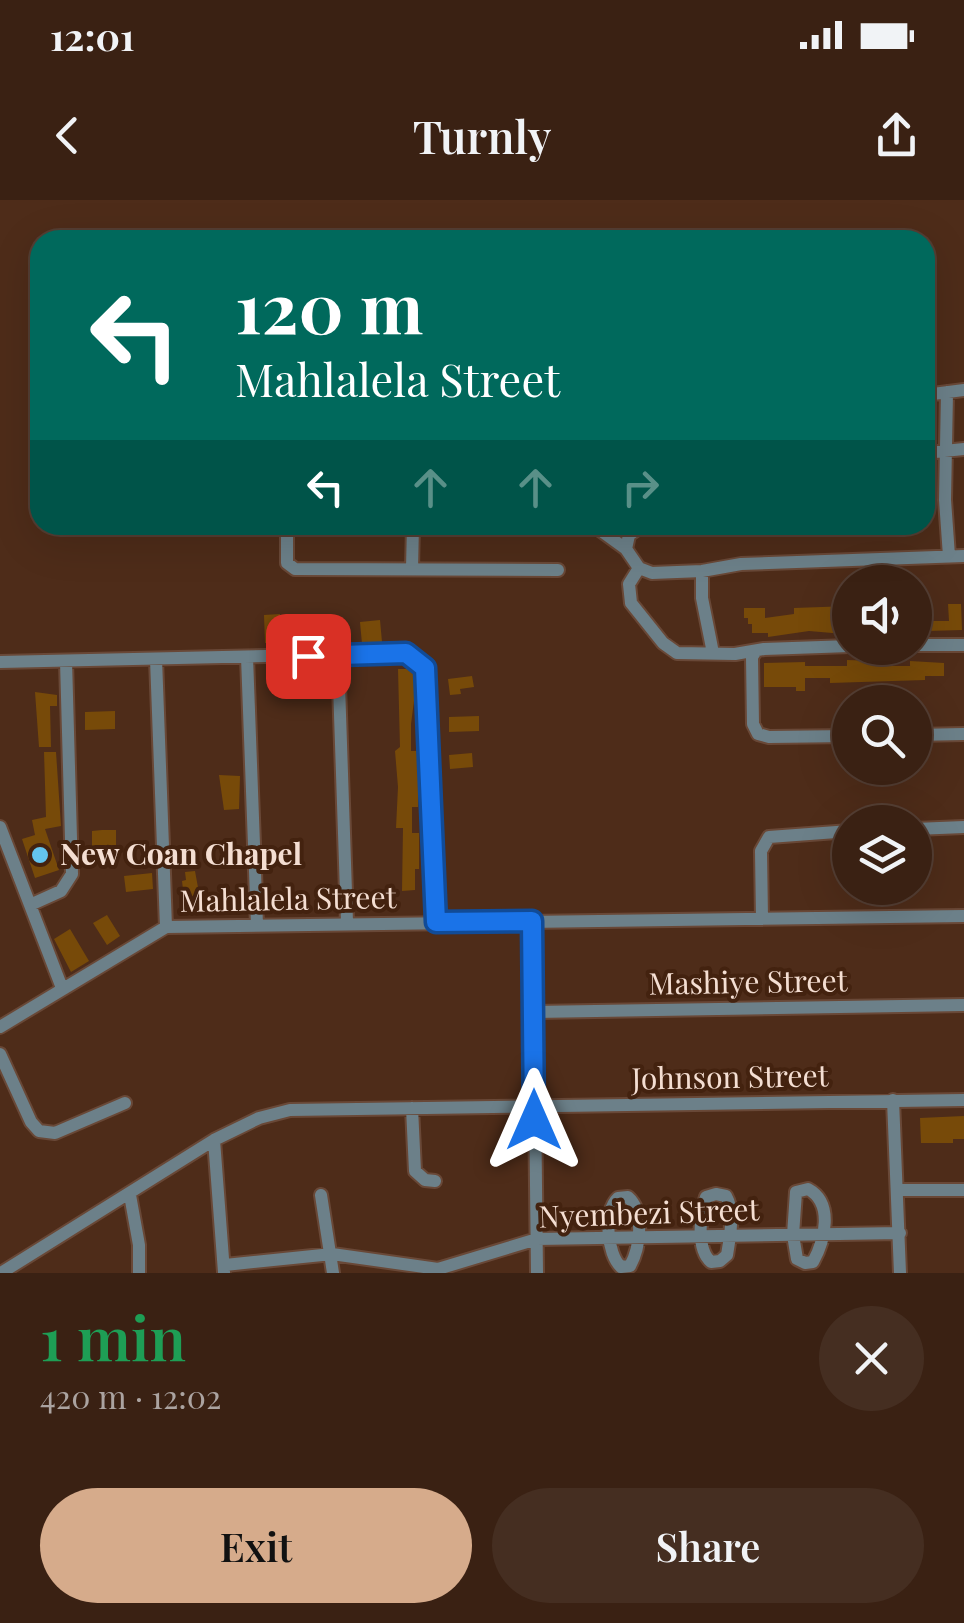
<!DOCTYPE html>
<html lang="en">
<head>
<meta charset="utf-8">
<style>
  :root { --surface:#3a2113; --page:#452e21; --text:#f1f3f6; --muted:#aba3a0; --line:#543e33; --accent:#d6ab8b }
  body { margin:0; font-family:"Playfair Display",serif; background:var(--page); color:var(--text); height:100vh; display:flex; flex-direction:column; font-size:38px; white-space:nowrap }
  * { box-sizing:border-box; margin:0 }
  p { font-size:32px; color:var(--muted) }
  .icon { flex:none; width:55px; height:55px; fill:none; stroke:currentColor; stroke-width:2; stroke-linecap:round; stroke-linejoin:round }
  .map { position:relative; height:1073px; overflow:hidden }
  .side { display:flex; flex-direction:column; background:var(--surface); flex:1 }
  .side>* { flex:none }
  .guide { position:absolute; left:30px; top:30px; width:905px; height:305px; border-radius:30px; box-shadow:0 10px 40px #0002,0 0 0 2px var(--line); background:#00695c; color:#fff; overflow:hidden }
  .fabs { position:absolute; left:832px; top:365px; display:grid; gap:20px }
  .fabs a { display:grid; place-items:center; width:100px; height:100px; border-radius:50%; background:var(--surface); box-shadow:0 10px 40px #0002,0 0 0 2px var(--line); font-size:50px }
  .pin { position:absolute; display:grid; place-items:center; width:85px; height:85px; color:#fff; margin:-42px; border-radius:20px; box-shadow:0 5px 15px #0006 }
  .me { position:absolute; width:110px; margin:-55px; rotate:0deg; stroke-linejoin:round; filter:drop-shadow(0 0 8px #0008) }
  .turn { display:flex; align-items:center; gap:35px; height:210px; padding:0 40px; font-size:45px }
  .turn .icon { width:130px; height:130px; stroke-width:2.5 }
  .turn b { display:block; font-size:70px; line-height:85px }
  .lanes { display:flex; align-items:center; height:95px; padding:0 40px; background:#0003; justify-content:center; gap:50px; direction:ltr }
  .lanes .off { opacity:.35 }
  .round { display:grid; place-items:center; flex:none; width:105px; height:105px; border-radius:52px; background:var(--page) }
  .overview { display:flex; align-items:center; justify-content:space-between; height:170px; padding:0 40px }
  h1 { font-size:60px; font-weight:600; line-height:75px; color:#1e9e55 }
  .primary-button { display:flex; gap:20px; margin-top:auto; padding:20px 40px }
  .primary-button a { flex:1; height:115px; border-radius:60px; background:var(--accent); color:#111; font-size:40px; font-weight:600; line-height:115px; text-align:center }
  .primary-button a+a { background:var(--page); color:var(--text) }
  .status { display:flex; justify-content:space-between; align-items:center; height:70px; padding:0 50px; background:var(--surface); direction:ltr }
  .status svg { height:28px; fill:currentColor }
  header { display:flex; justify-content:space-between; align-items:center; height:130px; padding:0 40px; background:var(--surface); font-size:45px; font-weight:600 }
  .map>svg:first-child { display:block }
</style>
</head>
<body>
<div class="status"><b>12:01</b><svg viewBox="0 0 49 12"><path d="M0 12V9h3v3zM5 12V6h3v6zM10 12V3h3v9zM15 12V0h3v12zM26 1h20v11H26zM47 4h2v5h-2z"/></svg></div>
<header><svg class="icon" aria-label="back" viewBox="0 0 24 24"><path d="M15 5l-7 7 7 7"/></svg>Turnly<svg class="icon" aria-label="share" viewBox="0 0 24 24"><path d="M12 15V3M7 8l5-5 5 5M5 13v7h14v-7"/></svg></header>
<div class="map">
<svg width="964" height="1073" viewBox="0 0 964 1073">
  <rect width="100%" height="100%" fill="#4e2c19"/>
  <!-- building -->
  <path fill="#774a09" d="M948,404h13l1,26 -34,1v-10h21z
    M850,406v26l-6,2 -35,-3 -41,6v-4h-16v-9h-4v-6h-4v-10h21v10l29,-4v-6z
    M280,414l2,29h-17l-1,-28z
    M380,420l2,22 -20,2 -2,-22z
    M847,460l31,1v5h32v-5l34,2v13h-19v4l-95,3v-5h-25v13h-9v-4h-32v-24l41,-1v4h42z
    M398,469h15l4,9 -6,46v27h7v56h-6v26h7v36h-4v21l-13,1 1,-63h-7l2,-41 -3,-36 5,-4z
    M472,476l2,11 -14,2 1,5 -11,1 -2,-16z
    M35,492l22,3v11h-7l1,41h-12z
    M115,511v18l-30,1v-18z
    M479,516v15l-30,1v-15z
    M44,552h12l5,74 -16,3 14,41 -24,8 -13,-39 13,-4 -3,-15 14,-3z
    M472,553l1,14 -23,2 -1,-14z
    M219,575l21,1 -1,33 -15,1z
    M102,630h14v15l-24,1v-15z
    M195,671l6,33 -16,3 -3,-26 4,-1 -1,-8z
    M152,673l1,16 -27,3 -2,-16z
    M107,715l13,21 -13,9 -14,-22z
    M70,729l19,32 -18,11 -17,-33z
    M964,916v23h-11v4h-32l-1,-25z"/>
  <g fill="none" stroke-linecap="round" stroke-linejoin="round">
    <!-- minor casing -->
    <g stroke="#694837" stroke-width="16">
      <path id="minor" d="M947,192l-2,108 4,56
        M925,195l39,-5
        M925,253l39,-4
        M287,325v38l8,6 263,1
        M593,325l33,24 13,19 13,5 50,-2 39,-7 223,-8
        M626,349l3,-14 14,-10
        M639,368l-10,16 2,19 32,40 14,10 58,1 29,-5 86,-3
        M412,369l1,-44
        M702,371v27l11,55
        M915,445h49
        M756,451l-4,6 1,67 5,10 11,3 81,-1
        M338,455l9,267
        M247,457l10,268
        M156,459l10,268
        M0,462l403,-9c13,2 21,10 24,23l9,246
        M915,535l49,-1
        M0,627l62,161
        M915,629l49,-2
        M30,705l31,-14 11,-17 -6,-213
        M762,719l-1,-68 8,-14 81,-6
        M533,721l4,352
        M534,812l430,-7
        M0,827l166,-100 798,-11
        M0,854l31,68 8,9 16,2 70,-30
        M893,900l7,173
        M412,908l3,63 10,9 10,1
        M214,940l10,132
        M808,989c26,14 17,51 5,73l-8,1 -8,-4 -4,-24 3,-43z
        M899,990h65
        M716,994l10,2c9,16 4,41 1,59l-7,6 -9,1c-15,-13 -11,-48 -5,-65z
        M130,995l9,50v28
        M321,995l12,78
        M628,997c17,15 12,51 2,69l-9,1c-14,-13 -18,-55 -3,-69z
        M225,1065l107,-11 106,15 99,-30 363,-6
        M1,1073l213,-133 45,-22 31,-8 674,-10"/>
    </g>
    <!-- minor -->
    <use href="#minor" stroke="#6c8089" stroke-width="12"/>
  </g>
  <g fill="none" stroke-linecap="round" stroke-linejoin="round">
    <!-- route casing -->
    <g stroke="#114b97" stroke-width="25">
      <path id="route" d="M308,456l98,-3 19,15 11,254 96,-1 2,199"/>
    </g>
    <!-- route -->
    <use href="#route" stroke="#1a73e8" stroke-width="18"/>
  </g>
  <!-- markers -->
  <circle fill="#64c5ee" stroke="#43220f" stroke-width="4" cx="40" cy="655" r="10"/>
  <g text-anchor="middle" stroke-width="8" stroke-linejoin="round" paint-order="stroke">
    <!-- poi labels -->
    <g font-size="30" font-weight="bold" fill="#f4ded2" stroke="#43220f" text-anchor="start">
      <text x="60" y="665">New Coan Chapel</text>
    </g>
    <!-- street labels -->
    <g font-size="30" fill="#f4ded2" stroke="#43220f">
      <text transform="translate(288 700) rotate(-1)" y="10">Mahlalela Street</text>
      <text transform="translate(748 783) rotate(-1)" y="10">Mashiye Street</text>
      <text transform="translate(730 878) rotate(-1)" y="10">Johnson Street</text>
      <text transform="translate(649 1014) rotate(-2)" y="10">Nyembezi Street</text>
    </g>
  </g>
</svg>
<div class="fabs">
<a><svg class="icon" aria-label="sound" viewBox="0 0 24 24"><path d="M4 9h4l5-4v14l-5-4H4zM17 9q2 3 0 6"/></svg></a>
<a><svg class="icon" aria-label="search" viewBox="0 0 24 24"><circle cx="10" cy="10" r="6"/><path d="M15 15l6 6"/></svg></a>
<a><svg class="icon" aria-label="layers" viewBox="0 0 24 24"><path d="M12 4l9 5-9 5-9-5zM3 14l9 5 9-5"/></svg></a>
</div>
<div class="pin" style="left:308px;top:456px;background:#d93025"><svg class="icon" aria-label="arrive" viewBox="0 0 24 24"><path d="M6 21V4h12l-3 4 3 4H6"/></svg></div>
<svg class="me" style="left:534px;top:920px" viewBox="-20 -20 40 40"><path d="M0-17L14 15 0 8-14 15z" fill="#1a73e8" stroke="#fff" stroke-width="4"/></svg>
<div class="guide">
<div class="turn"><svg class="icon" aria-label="left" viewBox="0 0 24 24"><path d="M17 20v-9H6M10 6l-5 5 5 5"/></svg><div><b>120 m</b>Mahlalela Street</div></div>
<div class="lanes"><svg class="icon" aria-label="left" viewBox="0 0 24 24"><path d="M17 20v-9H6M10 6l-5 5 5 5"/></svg><svg class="icon off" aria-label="ahead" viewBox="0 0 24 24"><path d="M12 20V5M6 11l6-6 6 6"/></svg><svg class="icon off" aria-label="ahead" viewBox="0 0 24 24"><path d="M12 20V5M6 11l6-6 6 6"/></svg><svg class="icon off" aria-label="right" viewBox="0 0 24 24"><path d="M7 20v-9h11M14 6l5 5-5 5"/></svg></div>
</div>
</div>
<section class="side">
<div class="overview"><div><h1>1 min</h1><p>420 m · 12:02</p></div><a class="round"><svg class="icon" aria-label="close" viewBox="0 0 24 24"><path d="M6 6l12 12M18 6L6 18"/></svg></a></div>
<div class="primary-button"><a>Exit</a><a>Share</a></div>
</section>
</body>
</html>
